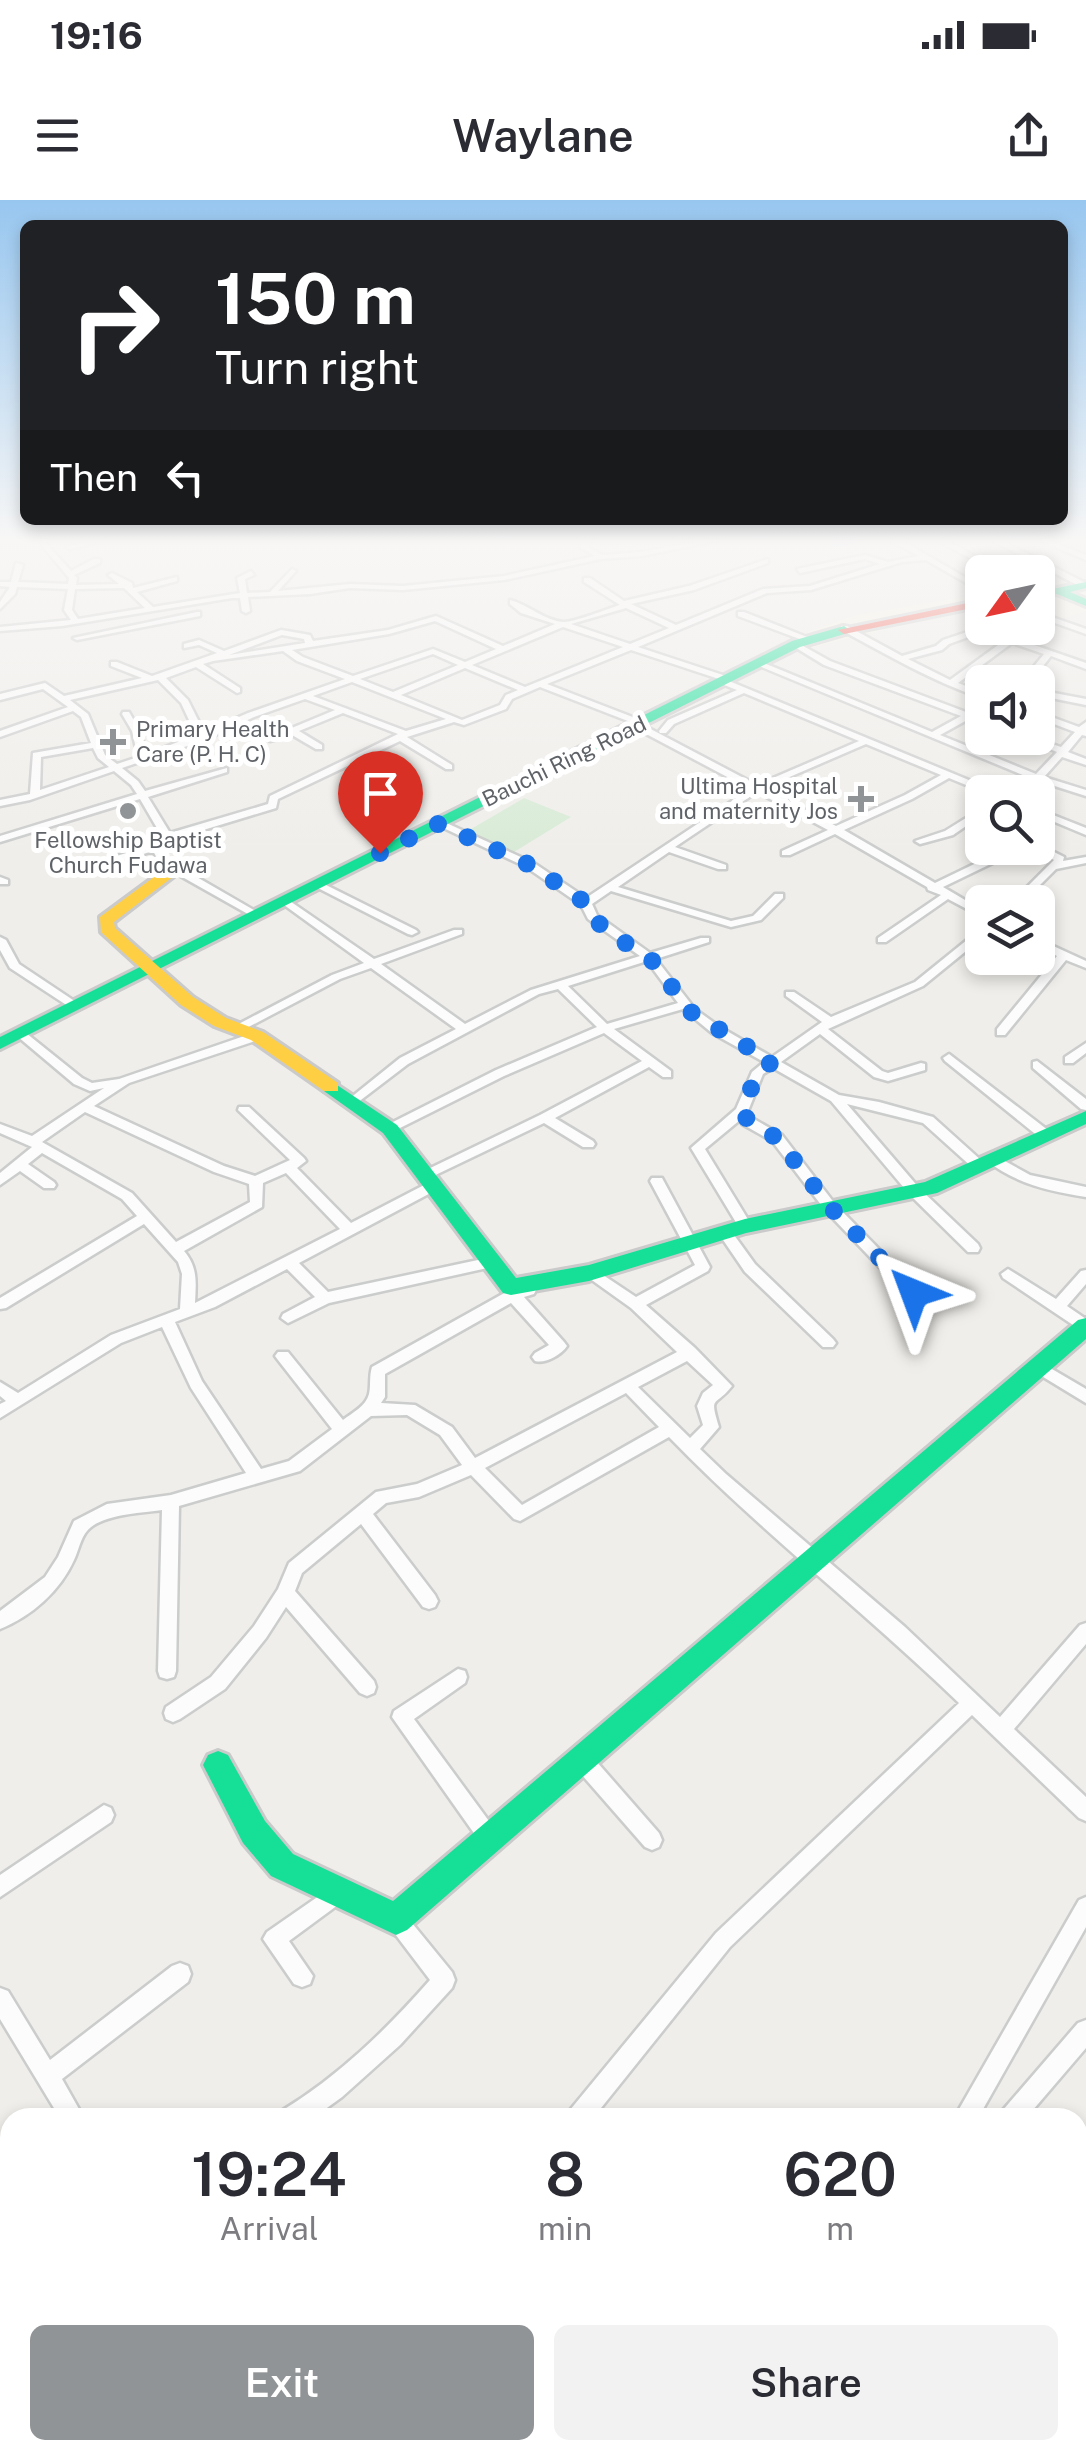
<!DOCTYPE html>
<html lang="en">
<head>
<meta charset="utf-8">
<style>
  :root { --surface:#fff; --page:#f2f2f3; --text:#2b2b33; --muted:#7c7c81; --accent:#919496 }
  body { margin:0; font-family:"Public Sans",sans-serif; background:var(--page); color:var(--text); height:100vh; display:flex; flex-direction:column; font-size:38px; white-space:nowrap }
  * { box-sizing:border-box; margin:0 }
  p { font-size:32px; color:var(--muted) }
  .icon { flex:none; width:55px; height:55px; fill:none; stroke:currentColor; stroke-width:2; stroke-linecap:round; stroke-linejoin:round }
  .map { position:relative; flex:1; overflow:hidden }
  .side { position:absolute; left:0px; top:1908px; width:1088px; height:352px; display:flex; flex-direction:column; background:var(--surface); border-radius:30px 30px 0 0; box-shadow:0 5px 15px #0003 }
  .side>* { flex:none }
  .hud { position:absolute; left:20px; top:20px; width:1048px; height:305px; border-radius:15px; box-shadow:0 5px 15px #0003; background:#202124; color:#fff; overflow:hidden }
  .needle { width:65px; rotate:237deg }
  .buttons { position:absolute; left:965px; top:355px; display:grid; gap:20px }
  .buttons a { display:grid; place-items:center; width:90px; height:90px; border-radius:15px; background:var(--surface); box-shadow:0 5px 15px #0003; font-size:50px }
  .pin { position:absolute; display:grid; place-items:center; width:85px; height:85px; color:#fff; margin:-102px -42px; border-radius:50% 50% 50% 0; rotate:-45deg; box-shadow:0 0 10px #0007 }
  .pin .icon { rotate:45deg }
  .me { position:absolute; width:110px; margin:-55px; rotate:316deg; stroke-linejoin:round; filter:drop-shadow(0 0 8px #0008) }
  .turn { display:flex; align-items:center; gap:35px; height:210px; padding:0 30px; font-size:45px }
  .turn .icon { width:130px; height:130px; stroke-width:2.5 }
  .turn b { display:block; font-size:70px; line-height:85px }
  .then { display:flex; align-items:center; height:95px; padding:0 30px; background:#0003; gap:20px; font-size:38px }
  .eta { display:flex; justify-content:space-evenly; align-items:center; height:170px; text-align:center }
  .eta b { font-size:60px; font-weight:600; line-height:70px }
  .primary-button { display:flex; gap:20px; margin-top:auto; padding:20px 30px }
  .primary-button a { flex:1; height:115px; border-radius:15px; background:var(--accent); color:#fff; font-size:40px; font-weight:600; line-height:115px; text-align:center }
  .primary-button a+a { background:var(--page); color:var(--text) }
  .status { display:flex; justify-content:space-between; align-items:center; height:70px; padding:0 50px; background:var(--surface); direction:ltr }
  .status svg { height:28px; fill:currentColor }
  header { display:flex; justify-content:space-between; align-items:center; height:130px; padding:0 30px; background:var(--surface); font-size:45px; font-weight:600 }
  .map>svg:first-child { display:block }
</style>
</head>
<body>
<div class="status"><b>19:16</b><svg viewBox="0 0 49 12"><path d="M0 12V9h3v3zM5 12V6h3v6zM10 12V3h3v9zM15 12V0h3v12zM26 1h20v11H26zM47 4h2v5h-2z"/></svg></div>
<header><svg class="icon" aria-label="menu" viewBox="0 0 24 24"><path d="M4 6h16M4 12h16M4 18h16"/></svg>Waylane<svg class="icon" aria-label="share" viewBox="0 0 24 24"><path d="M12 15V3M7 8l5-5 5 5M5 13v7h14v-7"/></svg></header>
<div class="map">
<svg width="1086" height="2258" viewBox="0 0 1086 2258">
  <rect width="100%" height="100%" fill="#efeeea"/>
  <!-- commercial -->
  <path fill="#f7f3e4" d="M1086,377v18l-5,2 5,2v12l-28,9 -20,-6v-29z
    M982,394v12l-169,41 -21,-9 65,-23z"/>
  <!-- green -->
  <path fill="#d8ebd6" d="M524,598l47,19 -57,35 -48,-20z"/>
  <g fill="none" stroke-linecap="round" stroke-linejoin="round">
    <!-- river -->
    <path fill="#bfe0f9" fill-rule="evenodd" d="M869,339l-34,9 -6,-4 16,-5z"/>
    <!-- street casing -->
    <g stroke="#cbcccc" stroke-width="5">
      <path id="street" d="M98,339h12l-40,10 -4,-2z
        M587,339h7l-6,8 14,8 39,-3 71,-13h14l-85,17 -40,3 -97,21 -101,10 -53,-2 -40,6 -62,3 2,14 -4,2 -4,-2 -2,-13h-8l-170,28 -62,5v-4l71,-7 -7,-10 4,-21 -51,-2 -2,7 -15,15v-7l10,-15 -10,-1v-4h11l5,-19 7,2 -5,17 50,2 1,-6 -30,-36 4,-2 28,31 23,-12h6v4l-26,12 3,3 -1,7 43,-1 -11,-9 4,-2 20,10 1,5 44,-11v4l-40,11 16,15 87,-14 -3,-15 14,-7 3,4 -9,4 2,14 23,-1 22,-23 4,2 -18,20 72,-7 53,2 101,-10 91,-20 -15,-9zM124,388l21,20 -67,11 -6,-9 3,-21z
        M893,339h6l83,48v5l-56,-32 -24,2 -91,28 -44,3 -129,54 91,30v4l264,109 1,2h-11l-34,-14 -37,21 -68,31 91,53 60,-29h8v4l-60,29 39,23v7l-34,-18 -62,43h-8v-4l63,-43 -13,-5 -1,-3 -92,-53 -45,21h-8v-4l46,-21 -71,-38 -82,55 51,18v4h-8l-49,-17 -51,35 113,34 22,-5 22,-22h8v4l-22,22 -30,7 -120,-36 -19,13 5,11 53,38 51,-15h8v4l-53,17 39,50 25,18 52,30 50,-35 -36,-26v-4h8l37,25 84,-35 63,-51 4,-1v8l-59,48 -95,43 54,42 6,2 33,-10 4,1v6l-37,11 -14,-4 -54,-43 -39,28 58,33 40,7 54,15 50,45 2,3 -2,3h-10l-50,-45 -76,-19 73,85 58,55 2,4 -2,4h-10l-58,-57 -79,-94 -58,-33 -10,6 -15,37 4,7 30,17 53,69 83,85 2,4 -2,4h-10l-83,-87 -53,-69 -30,-17 -2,-4 -35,29 47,77 -2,3h-10l-49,-81 45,-39 16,-37 12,-10 -52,-29 -29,-24 -69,20 57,42v6h-8l-14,-10 -94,51 38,23 2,3 -2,3h-10l-39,-24 -119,57 -5,-1 -2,-3 2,-3 120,-58 102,-54 -38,-28 -100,43 -114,57 -6,-4 1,-3 111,-56 101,-43 -39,-38 -19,5 -131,70 -55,42 -4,-1v-6l51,-41 56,-29 -85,-61 -31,11 -101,53 -4,1 -6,-4 103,-54 32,-12 -84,-61 -1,-2 5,-3 90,62 80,-29h8v4l-81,30 84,60 66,-34 109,-34 -52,-37 -7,-14 -55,-38 -93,-44 9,-2 92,42 52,35 164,-109 -117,-62v-4l-93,-36 -28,12 -6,10 -42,16 -10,-3 -47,15 45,28v4h-6l-46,-28 -122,58 -2,9 -109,33 -6,6 8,14 90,52v4l-4,1 -94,-53 -8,-14 -64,20h-8v-4l71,-22 9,-10 -21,-36 -140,43v-6l137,-42 -6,-9 -17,-14 -84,29 -30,6v-6l30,-6 3,-41 58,-10 -10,-26 -8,-6 -73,26v-6l68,-24 -25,-18 -43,11v-6l45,-11 19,13 78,-18 -31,-12v-4h6l35,14 65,-23 -18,-8 -15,3v-4l15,-4 25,11 57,-21 29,5 3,6 75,-11 48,-14 67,30 52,-22 -34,-11 -11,-9v-4c17,4 35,21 54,22 11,0 43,-13 56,-17l-36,-23v-4h6l34,23 65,-15 79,-27v4l-74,27 -63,14 45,21 87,-36 47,-3 70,-22 -15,-5 -65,14 -3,-4 68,-14 23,7 31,-6 -26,-14zM626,408l43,20 -39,16 -59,-20zM435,421l61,28 -31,13 -32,-13 -80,27 -50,-19 -11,-7 97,-16zM563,427l60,20 -98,40 -53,-22zM282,435l22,4 1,4 -76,12zM631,450l88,29v4l18,7 -69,30 -9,11 1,2h6l8,-9 70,-31 115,48 -102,44 -114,-60v-4l-96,-37zM283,451l14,10 48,18 -97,34 -44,19 -16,-32 -22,-22 30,-11 41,26 3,-1v-4l-37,-24 10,-3zM433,454l25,11 -65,27 -33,-13zM465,468l53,22 -12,5 -6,10 -38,15 -61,-25zM158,480l23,23 15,32 -49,19 -7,-23 -11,-19h-6l-1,2 10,17 6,26 -21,7 -12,-9 -17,-41 -18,-14zM352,482l94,37 -40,12 -93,-35zM305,499l30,11 -65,27v4l22,-6 24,14h6v-4l-23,-14 44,-18 55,21 -128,62 -2,8 -98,29 -22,-36 79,-25v-4l-82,23 -7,-10 -16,-13 83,-28 49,-23zM866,544l75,31 -36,20 -69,31 -72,-38zM93,548l5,10 11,9 -69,23 1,-33zM647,761l31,42 -71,21 -39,-38z
        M935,339h9l60,33h-9z
        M989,339h9l88,44v4h-5z
        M1036,339h9l41,16v5z
        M197,412h3v4l-123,24 -4,-2z
        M738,412h6l68,27 -7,2 -67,-25z
        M1038,412l48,17v5l-48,-17z
        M841,426h6l55,30 34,-10 7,-6 39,-13 104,36v6l-35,-13 -19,24h-6v-4l18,-22 -32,-11 -54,40 24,9v6c-51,-17 -94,-43 -141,-68zM982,432l23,8 -55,40 -42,-21 34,-9 7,-6z
        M796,442l34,19 152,57v6l-13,-5 -29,16 96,39 21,-22 -34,-14h11l27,9 14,-15 -37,-14v-6l41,15 7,-5v14l-4,-1 -14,17 18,7v6l-24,-8 -18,20 42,13v6l-47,-15 -20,11h-10l21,-14 -278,-115 7,-2 173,71 29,-16 -137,-51 -31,-19 -1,-2z
        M1049,492l37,7v6l-40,-8 -1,-2z
        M982,608v7l-29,20 -33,9 -5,-3 30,-10z
        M1038,609l48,19v7l-48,-20z
        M1038,644l26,13 -1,4 23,-4v6l-30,6 -33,33h-11l42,-42 -20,-11 -1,-1h5z
        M0,677l8,3v4h-8z
        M318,681l98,49 2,2 -6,3 -4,-1 -94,-48v-4z
        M0,737l6,3 13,24 60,40v4h-8l-61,-40 -10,-18z
        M1038,739l48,22v7l-20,-8 -61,75h-8v-6l60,-73 -19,-10z
        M21,829l61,49 10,5 27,-4 134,-46h8v6l-132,44 -35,23 130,60 31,10 35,-16 -52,-50 1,-3h10l55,51 2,3 -9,7 54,55 77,-40h10l2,3 -2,3 -139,74 29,29 164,-35 7,5 -7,5 -163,36 -41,20 -7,-5 2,-4 32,-17 -28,-28 -72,38 -40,15 27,59 59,88 28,-8 43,-32 -54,-69 -3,-4 3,-4h10l55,68c9,-7 23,-14 26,-26 2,-8 0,-18 3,-27l136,-76 21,-6 5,1 2,4 -2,4 -10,3 40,45 3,4c-6,9 -22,18 -32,15l-3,-4 3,-4 14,-8 -38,-42 -126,71v23l-4,6 34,2 37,22 23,31 202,-106 -46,-44 -49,-35 7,-5 5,1 42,28 59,-32 -45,-84 2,-3h10l48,89 -2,4 -62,34 49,43 37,38c-17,22 -23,8 -13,41l-19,22 26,25 179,153 95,90 80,-92 6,-2v21l-72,85 72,68v24l-7,-3 -107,-103 -242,232 -137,171h-26l3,-8 146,-177 243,-230c-94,-91 -200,-173 -290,-266l-149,84 -6,-2 -43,-44 -52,22 -33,6 -13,11 62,81 3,6 -3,6 -6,2 -6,-2 -62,-83 -59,49 -7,18 79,90 2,6 -2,6 -7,3 -7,-3 -74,-86 -20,31 -41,51 -45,30 -7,3 -7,-3 -2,-6 2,-6 45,-30 43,-51 24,-37 11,-26 87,-71 41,-8 45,-19 -22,-30 -33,-20 -36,1 -71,55 -121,35 -3,165 -2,6 -7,2 -7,-2 -2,-6 4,-161c-20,3 -61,4 -75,21 -6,6 -9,21 -13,29 -14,31 -42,56 -74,69v-18l45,-34 13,-20 16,-36 33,-17 64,-9 75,-22 -55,-85 -29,-61 -41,16 -121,75v-14l6,-3 -6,-5v-14l18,11 93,-58 69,-26 2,-35 -4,-12 -34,-38 -138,84 -6,1v-11l137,-82 -15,-17 -80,-46 -14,11 26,18 2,3 -2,3h-10l-24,-17 -20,14v-12l32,-26 -32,-14v-9l32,12 72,-48 -14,3 -16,-7 -57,-48 -2,-3zM85,912l129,60 35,12 1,18 -74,40 -44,-49 -90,-51zM286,973l54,56 -145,74c1,-20 3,-36 -11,-52l78,-44 1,-24zM687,1161l26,24 -10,8 -6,13 6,19 -13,13 -52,-51zM626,1193l33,34 -137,78 -37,-37z
        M1086,843v10l-13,10h-8v-6z
        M949,854l100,77 2,3 -2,3h-10l-94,-76 -2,-3z
        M1037,861l49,38v11l-5,-1 -48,-41v-6z
        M992,954l38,21 56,12v10c-37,-6 -69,-13 -99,-36l-2,-3z
        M724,1026l5,2 26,36 78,75 3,4 -3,4h-10l-78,-75 -28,-41z
        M1008,1069l48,30 25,-28 5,-1v14l-19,22 19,13v11l-7,-1 -76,-51 -2,-4z
        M1040,1162l46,27v14l-51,-31 -3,-4 3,-4z
        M458,1469l7,2 2,6 -2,6 -51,36 83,113 3,7 -3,7 -7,3 -7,-3 -91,-129 2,-6z
        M582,1551l7,2 70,80 3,7 -3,7 -7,3 -7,-3 -70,-80 -3,-7 3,-7z
        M104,1605l7,3 3,7 -3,7 -111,75v-22z
        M339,1682l7,3 3,7 -3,7 -57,42 24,35 -3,8 -8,3 -8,-3 -31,-45 4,-7z
        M1086,1697v30l-108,191h-24l125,-218z
        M396,1709l7,3 49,60 3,8 -3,8 -52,57 -58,52 -29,21h-33l3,-8c57,-35 103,-80 147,-130l-41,-54 -3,-7 3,-7z
        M180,1763l8,3 3,8 -3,8 -126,97 22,39h-24l-60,-99v-31l8,3 42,69 122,-94z
        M1086,1820v28l-60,70h-26l3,-8 75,-87z
        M0,2138l10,3v26l-10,-3z
        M532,2250h65l2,5 2,-5h40l-3,8h-103z
        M1037,2250h30l3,8h-30z"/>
    </g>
    <!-- fast casing -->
    <g stroke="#cacacb" stroke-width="6">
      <path id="fast" d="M1086,382v6l-16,4 16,7v7l-29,-12 -19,4v-6z
        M844,426l6,4 -2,3 -48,14 -800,402v-12l792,-396z
        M331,881l66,44 119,153 73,-13 156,-46 180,-37 161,-71v13l-149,69 -191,40 -157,48 -78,14 -8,-2 -120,-160 -59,-42 -2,-4z
        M1086,1118v21l-679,591 -11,5 -125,-59 -28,-33 -40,-78 5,-10 10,-4 10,4 37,66 28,33 100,47 685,-581z"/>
    </g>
    <!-- slow casing -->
    <g stroke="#cacacb" stroke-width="6">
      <path id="slow" d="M169,666l14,3 -69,53 1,6 78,69 33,21 37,14 75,51v8h-14l-73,-51 -37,-14 -33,-21 -80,-73 -1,-15z"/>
    </g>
    <!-- jam casing -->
    <g stroke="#cacacb" stroke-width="6">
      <path id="jam" d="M982,400v6l-138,28 -6,-4z"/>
    </g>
    <!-- street -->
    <use href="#street" fill="#fdfcfc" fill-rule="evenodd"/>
    <!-- fast -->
    <use href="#fast" fill="#16e098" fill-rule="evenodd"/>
    <!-- slow -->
    <use href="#slow" fill="#ffcf43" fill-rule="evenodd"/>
    <!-- jam -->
    <use href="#jam" fill="#f24e42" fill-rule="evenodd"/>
  </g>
  <!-- sky -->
  <linearGradient id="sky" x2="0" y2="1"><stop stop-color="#97c6ef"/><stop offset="0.52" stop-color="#f8f7f6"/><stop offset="1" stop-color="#f8f7f6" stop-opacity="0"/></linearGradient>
  <rect width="1086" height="655" fill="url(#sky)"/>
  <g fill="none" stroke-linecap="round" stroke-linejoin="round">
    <!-- route -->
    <path stroke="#1a73e8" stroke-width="18" stroke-dasharray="0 32.4" d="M380,653l58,-29 92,41 56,38 1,7 19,21 44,27 41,54 81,50 -14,10 -16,38 6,11 29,17 53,69 84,86"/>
  </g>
  <!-- markers -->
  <g fill="#919496" stroke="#fff" stroke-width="4">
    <path d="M108 527h10v10h10v10h-10v10h-10v-10h-10v-10h10z"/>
    <path d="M856 584h10v10h10v10h-10v10h-10v-10h-10v-10h10z"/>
    <circle cx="128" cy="611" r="10"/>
  </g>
  <g text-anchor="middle" stroke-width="10" stroke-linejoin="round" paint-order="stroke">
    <!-- far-poi labels -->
    <g font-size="22" fill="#5f6368" stroke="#fff" text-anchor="start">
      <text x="136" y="537">Primary Health<tspan x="136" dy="25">Care (P. H. C)</tspan></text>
      <text x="838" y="594" text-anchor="end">Ultima Hospital<tspan x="838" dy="25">and maternity Jos</tspan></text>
      <text x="128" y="648" text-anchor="middle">Fellowship Baptist<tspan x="128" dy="25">Church Fudawa</tspan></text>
    </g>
    <!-- far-street labels -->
    <g font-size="22" fill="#5f6368" stroke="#fff">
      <text transform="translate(564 561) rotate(-26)" y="8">Bauchi Ring Road</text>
    </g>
  </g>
</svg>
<div class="buttons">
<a><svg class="needle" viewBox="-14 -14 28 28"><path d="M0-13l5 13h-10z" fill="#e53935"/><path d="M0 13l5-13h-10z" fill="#7c7c81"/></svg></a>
<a><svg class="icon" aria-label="sound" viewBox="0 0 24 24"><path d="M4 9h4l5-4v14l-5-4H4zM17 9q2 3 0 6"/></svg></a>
<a><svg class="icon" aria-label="search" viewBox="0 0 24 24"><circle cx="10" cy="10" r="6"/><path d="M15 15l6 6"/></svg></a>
<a><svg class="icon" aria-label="layers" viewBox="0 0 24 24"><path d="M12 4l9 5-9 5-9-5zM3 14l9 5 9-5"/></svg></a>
</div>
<div class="pin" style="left:380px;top:653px;background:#d93025"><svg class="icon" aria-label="arrive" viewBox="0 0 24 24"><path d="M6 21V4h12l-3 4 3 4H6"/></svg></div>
<svg class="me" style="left:914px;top:1093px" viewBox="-20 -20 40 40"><path d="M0-17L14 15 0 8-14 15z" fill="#1a73e8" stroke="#fff" stroke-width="4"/></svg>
<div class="hud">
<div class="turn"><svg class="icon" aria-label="right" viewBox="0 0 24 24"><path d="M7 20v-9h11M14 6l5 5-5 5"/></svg><div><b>150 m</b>Turn right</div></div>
<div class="then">Then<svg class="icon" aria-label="left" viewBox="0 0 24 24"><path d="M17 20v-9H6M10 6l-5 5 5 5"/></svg></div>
</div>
<section class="side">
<div class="eta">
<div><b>19:24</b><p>Arrival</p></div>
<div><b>8</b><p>min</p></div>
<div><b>620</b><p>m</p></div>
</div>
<div class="primary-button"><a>Exit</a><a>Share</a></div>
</section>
</div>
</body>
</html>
